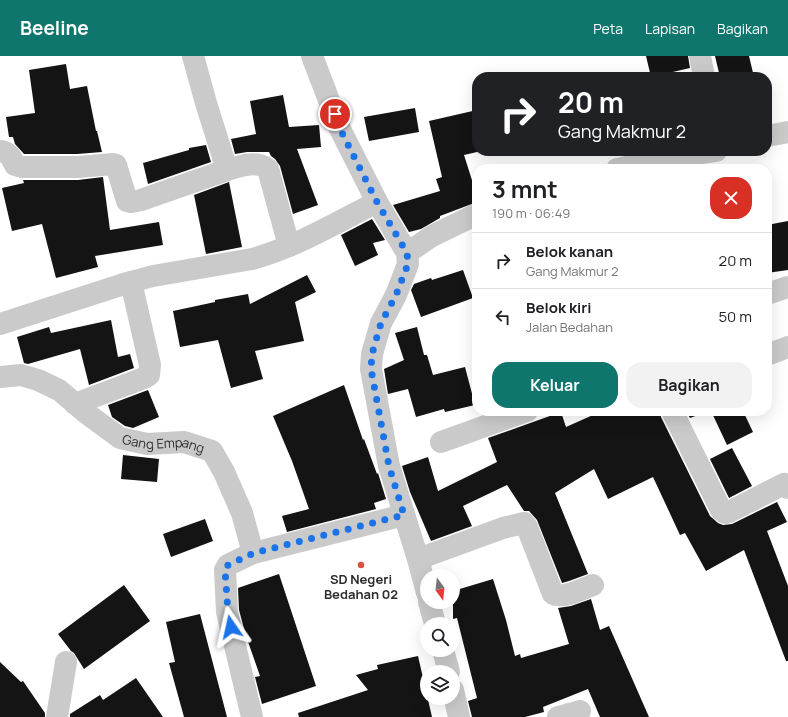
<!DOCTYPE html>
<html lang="id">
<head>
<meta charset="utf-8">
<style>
  :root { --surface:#fff; --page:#f2f2f2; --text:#202124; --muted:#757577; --line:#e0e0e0; --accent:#0f766e }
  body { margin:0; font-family:Manrope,sans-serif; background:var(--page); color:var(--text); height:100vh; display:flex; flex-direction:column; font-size:15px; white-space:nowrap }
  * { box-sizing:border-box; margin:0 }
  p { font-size:13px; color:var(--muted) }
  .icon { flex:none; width:22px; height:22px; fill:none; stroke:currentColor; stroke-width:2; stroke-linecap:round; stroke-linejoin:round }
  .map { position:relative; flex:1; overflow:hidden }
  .drawer { position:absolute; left:472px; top:108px; width:300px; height:252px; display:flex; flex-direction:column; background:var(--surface); border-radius:16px; box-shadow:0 4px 16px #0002 }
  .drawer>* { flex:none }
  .guide { position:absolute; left:472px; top:16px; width:300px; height:84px; border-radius:16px; box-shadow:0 4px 16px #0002; background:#202124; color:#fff; overflow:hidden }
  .needle { width:26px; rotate:165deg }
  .controls { position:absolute; left:420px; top:513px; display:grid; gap:8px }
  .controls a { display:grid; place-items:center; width:40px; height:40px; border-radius:50%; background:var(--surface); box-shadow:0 4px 16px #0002; font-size:20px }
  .pin { position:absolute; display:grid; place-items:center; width:34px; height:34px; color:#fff; margin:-17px; border:2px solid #fff; border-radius:50%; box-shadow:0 1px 4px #0007 }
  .me { position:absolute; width:44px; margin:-22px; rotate:349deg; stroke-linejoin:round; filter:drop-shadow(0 0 3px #0008) }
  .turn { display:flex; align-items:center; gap:14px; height:84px; padding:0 20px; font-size:18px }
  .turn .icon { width:52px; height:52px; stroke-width:2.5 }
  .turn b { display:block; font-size:28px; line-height:34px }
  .round { display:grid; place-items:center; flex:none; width:42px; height:42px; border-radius:16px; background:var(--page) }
  .headline { display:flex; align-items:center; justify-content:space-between; height:68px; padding:0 20px }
  h1 { font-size:24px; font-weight:700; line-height:30px }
  .action { display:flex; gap:8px; margin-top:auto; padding:8px 20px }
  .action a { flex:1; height:46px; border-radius:16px; background:var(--accent); color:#fff; font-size:16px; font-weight:700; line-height:46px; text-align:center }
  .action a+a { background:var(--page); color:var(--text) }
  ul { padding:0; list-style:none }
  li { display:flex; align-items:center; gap:12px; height:56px; padding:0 20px; border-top:1px solid var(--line) }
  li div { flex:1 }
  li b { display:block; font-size:15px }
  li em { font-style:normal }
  header { display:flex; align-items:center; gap:24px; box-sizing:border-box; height:56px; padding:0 20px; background:var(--accent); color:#fff }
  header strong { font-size:19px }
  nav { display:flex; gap:22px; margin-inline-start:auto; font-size:14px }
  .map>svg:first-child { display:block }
</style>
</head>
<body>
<header>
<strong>Beeline</strong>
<nav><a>Peta</a><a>Lapisan</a><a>Bagikan</a></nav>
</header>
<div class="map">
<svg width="788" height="661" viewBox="0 0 788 661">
  <rect width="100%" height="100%" fill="#fff"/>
  <!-- building -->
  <path fill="#141414" d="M646,0h42l2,12 -39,9z
    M715,0h34l5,21h-34z
    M66,8l4,25 17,-3 9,45h1l5,21 -25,2h-53l-9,-10 -2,-7h-4l-3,-20 29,-4 -6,-43z
    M283,39l6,32 30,-2 2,22 -24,2 21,56 -25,9 -13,-48 -5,-7 -4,-3 -2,-4h-22l-12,2 -4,-15 25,-5 -6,-33z
    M415,52l4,24 -50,9 -5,-24z
    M477,54v42l-13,3 13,41v6l-37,14v2l-19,11 -12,3 -16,-27 47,-14 -4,-12 6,-2 -13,-56z
    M206,89l5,17 -63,22 -5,-21 46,-13v-2z
    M103,121l7,53 49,-8 4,23 -68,11 3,11 -42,11 -14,-54 -30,7 -10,-43 22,-5 -1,-3h55z
    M229,126l13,65 -36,7 -12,-59z
    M372,163l13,21 -12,3 5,12 -23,11 -14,-31z
    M788,165v49l-21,3v-48z
    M463,214l10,28 -52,19 -10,-27 3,-6 17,-6 1,2z
    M307,219l9,17 -21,10 9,39 -49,10 8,28 -32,9 -13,-48 -38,7 -7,-36 42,-9v-2l33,-6 2,10z
    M111,264l7,37 12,-3 4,14 -45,17 -9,-36 -52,15 -4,-1 -7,-26 32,-10 2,6z
    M417,271l7,28h3l6,20 32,-8 10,38 -30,7 -1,-3 -28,8 -8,-28 -20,5 -4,-25 20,-9 -9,-27z
    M344,329l19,55 1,-1 13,35 1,-1 8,26 -12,4 2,6 -89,23 -5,-16 27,-7 -17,-48 -19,-45z
    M148,334l11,27 -26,11 -8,-2 -13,-9 -4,-12z
    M602,355h58l1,6 49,99 8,7 5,2 9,-1 45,-22 10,20 -20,9 21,55v75h-2l-42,-111 -38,21 -21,-38 -5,2 -27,-58 -45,22 -14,-30 -39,24 33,81 -19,7 -7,2 -25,-63 -8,-9h-5l-17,-26 -44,21 9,20 -41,15 -21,-49 -8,-26 26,-9 10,34 59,-29 -9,-24 73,-26 5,15z
    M686,355h20v1l-16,6z
    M711,355h32l10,21 -26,13z
    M732,392l20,38 -23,12 -19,-39z
    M123,399l36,4 -2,23 -36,-3z
    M205,463l8,22 -42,16 -8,-23z
    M279,518l37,112 -54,18 -7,-27 5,-1 -14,-40 -7,-26 -1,-22z
    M493,523l13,41 9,36 5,-2 1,4 48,-14 -11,-36 13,-2 20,-7 9,31 9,-4 40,91h-49l-12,-28 -45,18 1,5 -19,5h-53l-4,-16 9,-3 -20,-80 -4,1v-28z
    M124,529l26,36 -66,48 -10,-16 -3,-2 -13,-17z
    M200,558l22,84 5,19h-43l-15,-54 6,-1 -9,-40z
    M418,600l14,61h-133l-1,-4 70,-23 -12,-15 22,-6 -1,-4z
    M0,606l21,20 2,-1 22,32v4h-45z
    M136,622l27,39h-93v-3l30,-19 3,5z"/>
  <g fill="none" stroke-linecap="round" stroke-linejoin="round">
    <!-- minor -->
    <g stroke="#cacaca" stroke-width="22">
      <path d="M193,0l13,47 21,67c13,-4 29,-10 41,-1l21,77"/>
      <path d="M312,0l28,73 37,73 30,51 1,11 -12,31 -15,28 -9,31 -1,15 18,97 29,93 9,34"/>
      <path d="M700,0l4,21"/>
      <path d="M767,80l21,-4"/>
      <path d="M0,95c9,0 12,8 15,14l7,2h56l35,-3 3,1 11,36 4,1 10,-2 86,-30"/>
      <path d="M617,113l42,-9 57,-9"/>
      <path d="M407,197l25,-17 45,-22"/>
      <path d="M767,238l21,-7"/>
      <path d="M0,268l127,-41 26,-7 99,-17c44,-12 84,-36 125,-57"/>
      <path d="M767,299l21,-8"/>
      <path id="s1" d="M0,321l21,-2 17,5 21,10 27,23 34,25 27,6 37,-2 28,9 12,21 18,41 11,40"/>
      <path d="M75,348l69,-26 5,-3 1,-10 -19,-83"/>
      <path d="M672,355l49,99 4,3 4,-1 51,-26 4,-2 4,4"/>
      <path d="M441,386l86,-31"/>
      <path d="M418,503l85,-31 21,-5 3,4 26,67c10,5 30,-5 40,-9"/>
      <path d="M429,546l6,22"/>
      <path d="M443,594l6,22"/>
      <path d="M453,634l6,27"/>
      <path d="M57,661l9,-55"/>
      <path d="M252,661l-25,-105 -2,-42 3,-5 25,-12 151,-38"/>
      <path d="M558,661l22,-6"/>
    </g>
  </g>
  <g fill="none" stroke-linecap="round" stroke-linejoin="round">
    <!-- route -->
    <path stroke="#1a73e8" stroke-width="7" stroke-dasharray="0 12.6" d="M231,571l-3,-15 -3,-42 3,-5 26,-12 150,-38 -15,-49 -18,-97 1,-15 9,-31 15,-28 12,-31 -1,-11 -30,-51 -37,-73 -5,-15"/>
  </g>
  <!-- markers -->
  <circle fill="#d6553e" stroke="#fff" stroke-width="1.5" cx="361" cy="509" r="4"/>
  <g text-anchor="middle" stroke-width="4" stroke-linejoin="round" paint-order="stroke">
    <!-- street labels -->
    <g font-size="13" fill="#2d2d2d" stroke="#fff">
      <text dy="5" stroke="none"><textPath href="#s1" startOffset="184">Gang Empang</textPath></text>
    </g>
    <!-- poi labels -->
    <g font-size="13" font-weight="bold" fill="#2d2d2d" stroke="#fff">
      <text x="361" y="528">SD Negeri<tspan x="361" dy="15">Bedahan 02</tspan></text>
    </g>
  </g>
</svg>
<div class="controls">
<a><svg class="needle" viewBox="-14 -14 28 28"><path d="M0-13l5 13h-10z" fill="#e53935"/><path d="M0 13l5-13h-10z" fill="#757577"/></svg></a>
<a><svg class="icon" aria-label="search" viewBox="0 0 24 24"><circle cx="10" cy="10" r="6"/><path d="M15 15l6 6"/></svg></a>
<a><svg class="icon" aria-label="layers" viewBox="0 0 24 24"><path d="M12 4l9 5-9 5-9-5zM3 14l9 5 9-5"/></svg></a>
</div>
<div class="pin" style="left:335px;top:58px;background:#d93025"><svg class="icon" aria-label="arrive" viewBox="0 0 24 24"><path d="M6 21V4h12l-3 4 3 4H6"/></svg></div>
<svg class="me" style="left:231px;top:571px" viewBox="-20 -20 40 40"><path d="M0-17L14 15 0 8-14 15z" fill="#1a73e8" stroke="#fff" stroke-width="4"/></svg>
<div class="guide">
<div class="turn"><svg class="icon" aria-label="right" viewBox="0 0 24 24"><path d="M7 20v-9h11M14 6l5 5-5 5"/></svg><div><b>20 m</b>Gang Makmur 2</div></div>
</div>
<section class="drawer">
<div class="headline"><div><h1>3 mnt</h1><p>190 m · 06:49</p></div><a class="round" style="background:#d93025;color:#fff"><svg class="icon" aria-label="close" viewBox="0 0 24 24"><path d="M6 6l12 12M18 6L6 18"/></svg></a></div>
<ul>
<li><svg class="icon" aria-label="right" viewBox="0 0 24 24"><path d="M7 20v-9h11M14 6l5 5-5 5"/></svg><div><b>Belok kanan</b><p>Gang Makmur 2</p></div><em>20 m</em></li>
<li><svg class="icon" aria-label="left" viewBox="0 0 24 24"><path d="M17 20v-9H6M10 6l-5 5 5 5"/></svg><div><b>Belok kiri</b><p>Jalan Bedahan</p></div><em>50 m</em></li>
</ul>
<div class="action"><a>Keluar</a><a>Bagikan</a></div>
</section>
</div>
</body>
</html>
